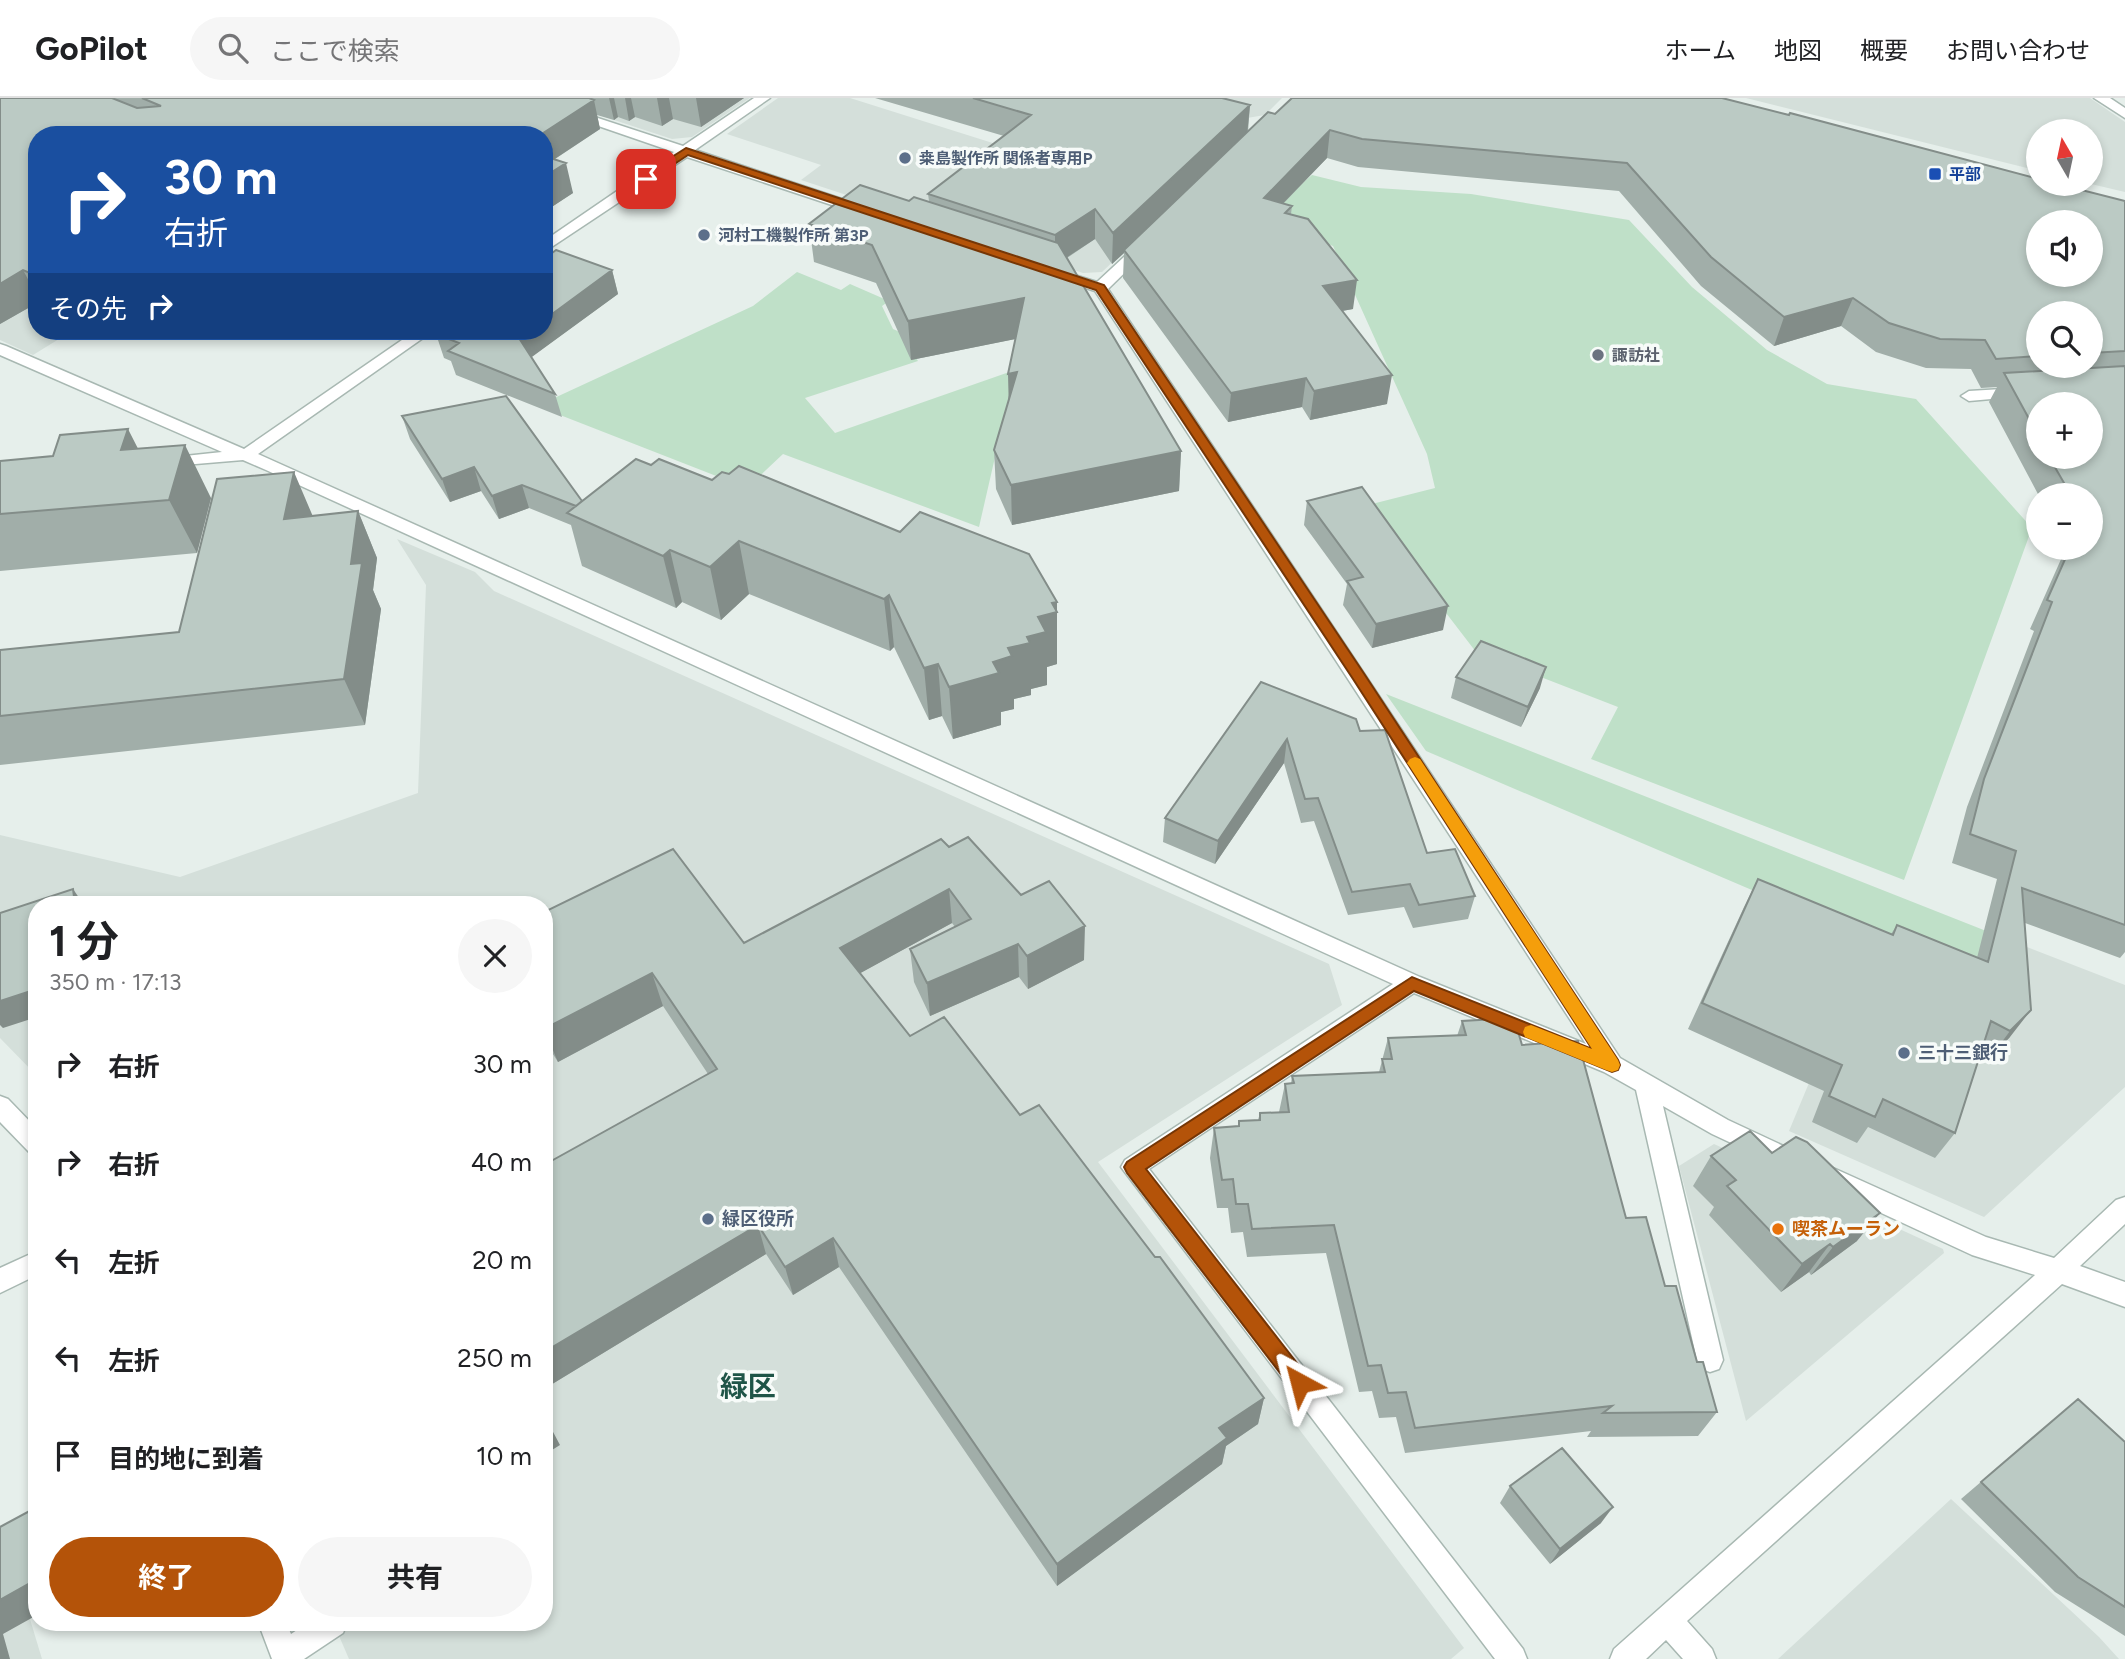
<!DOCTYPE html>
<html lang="ja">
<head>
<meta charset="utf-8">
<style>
  :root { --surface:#fff; --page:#f6f6f6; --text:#202124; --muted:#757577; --line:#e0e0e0; --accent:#b45309 }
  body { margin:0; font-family:Figtree,"Noto Sans JP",sans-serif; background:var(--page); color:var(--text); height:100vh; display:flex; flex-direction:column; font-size:26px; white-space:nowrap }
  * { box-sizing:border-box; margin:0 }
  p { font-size:23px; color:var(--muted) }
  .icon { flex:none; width:38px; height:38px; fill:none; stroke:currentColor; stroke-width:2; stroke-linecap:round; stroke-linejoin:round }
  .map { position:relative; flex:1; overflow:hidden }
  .side { position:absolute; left:28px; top:798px; width:525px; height:735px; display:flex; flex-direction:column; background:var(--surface); border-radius:28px; box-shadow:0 4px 10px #0003 }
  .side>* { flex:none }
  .guide { position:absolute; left:28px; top:28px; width:525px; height:214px; border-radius:28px; box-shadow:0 4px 10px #0003; background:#1a4fa0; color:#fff; overflow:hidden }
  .needle { width:46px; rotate:351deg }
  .buttons { position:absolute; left:2026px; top:21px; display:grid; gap:14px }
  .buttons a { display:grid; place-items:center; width:77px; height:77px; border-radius:50%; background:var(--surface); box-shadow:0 4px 10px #0003; font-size:35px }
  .pin { position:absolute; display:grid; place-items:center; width:60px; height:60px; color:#fff; margin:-30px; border-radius:14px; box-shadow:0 4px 10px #0006 }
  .me { position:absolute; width:77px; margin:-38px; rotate:322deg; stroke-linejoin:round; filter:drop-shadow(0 0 5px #0008) }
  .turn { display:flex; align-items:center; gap:24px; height:147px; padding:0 21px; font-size:32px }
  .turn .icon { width:91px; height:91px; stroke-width:2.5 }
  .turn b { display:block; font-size:49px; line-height:60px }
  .then { display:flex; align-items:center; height:66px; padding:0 21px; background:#0003; gap:14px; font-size:26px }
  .round { display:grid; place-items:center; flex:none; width:74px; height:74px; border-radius:37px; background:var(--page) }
  .overview { display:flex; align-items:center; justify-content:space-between; height:119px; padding:0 21px }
  h1 { font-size:42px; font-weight:700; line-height:52px }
  .action { display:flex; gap:14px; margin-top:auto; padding:14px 21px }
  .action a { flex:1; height:80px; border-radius:42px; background:var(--accent); color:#fff; font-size:28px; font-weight:700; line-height:80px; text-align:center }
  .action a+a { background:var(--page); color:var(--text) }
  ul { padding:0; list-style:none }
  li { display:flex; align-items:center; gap:21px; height:98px; padding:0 21px }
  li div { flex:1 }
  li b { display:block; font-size:26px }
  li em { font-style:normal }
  header { display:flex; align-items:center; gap:42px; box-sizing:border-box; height:98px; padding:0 35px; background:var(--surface); border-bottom:2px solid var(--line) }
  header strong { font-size:33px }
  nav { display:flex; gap:38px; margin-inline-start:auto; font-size:24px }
  .search { width:490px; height:63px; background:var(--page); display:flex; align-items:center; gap:18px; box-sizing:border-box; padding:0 24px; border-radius:38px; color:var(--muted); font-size:26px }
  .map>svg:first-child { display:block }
</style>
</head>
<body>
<header>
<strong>GoPilot</strong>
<div class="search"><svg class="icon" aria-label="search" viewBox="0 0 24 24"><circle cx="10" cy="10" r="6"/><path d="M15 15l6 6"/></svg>ここで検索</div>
<nav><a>ホーム</a><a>地図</a><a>概要</a><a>お問い合わせ</a></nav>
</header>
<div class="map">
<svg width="2125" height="1561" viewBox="0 0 2125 1561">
  <rect width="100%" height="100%" fill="#e6efeb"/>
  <!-- built -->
  <path fill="#d4dfda" d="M547,0h203l-58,39 -20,2z
    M778,0h72l327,103 -75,71 -19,1 -282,-93 20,-15 -94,-31z
    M1177,0h105l-17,17 -18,3z
    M1746,0h344l35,24v70l-34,-8v-53h-52v40z
    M37,105v128h35l-39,24 -33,-15v-117z
    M397,441l78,33 19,19 835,373 13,41 -244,157 366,486 -13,11h-1102l-16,-37h211v-717h-507v171l-37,-38v-203l180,42 238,-84 8,-208z
    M2009,842l116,45v102l-141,130 -195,-86 79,-190z
    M1714,1046l229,105 1,4 -198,168 -67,-255z
    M1951,1401l148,138 20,22h-341z
    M5,1438l37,123h-42v-120z"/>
  <!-- green -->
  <path fill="#bfe0c8" d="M1312,77l49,12 110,7 158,26 63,67 75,63 60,34 89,15 116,129 -128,352 -313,-121 27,-52 -142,-55 -112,-146 71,-18 -8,-34 -94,-208 -74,-26z
    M797,174l44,18 9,-6 39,17 -7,5 11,23 36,16 -18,6 7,10 -113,37 30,35 180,-63 -36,157 -196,-73 -36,34 -210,-82 216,-100z
    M1386,596l623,246 -13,54 -570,-243z"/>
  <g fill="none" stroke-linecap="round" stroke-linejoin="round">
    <!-- minor casing -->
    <g stroke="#a8b8b2" stroke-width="3">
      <path id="minor" d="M517,0h20l146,48 71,-48h16l-75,52 174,58 2,3 -7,4 -5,-1 -172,-57 -143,95v-11l130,-89z
        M2094,0h16l15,10v10z
        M1144,144l7,4 -2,3 -41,40 512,769 108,62 79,37 4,7 -4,7 -8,4 -8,-4 -79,-37 -49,-28 60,254 -4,9 -9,3 -9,-3 -4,-9 -61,-270 -32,-18 -190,-79 -265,176 374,480 4,10h-32l-374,-492 4,-7 268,-176 -1127,-514 -23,-10 -83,7 -2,-4 8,-5 56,-6 -222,-97v-11l6,2 238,103 171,-118h18l-175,123 1162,523 166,67 -491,-753 -45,-15 -2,-3 7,-4 42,13 42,-39z
        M2019,290l6,2 2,3 -2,3 -56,5 -8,-5 8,-5z
        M0,998l8,3 29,30v26l-8,-3 -29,-30z
        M1831,1069l155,70 68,21 62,-58 9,-3v27l-45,42 45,16v25l-63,-23 -375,337 25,28 4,10h-33l-17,-19 -20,19h-36l4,-10 421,-374 -63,-20 -149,-69 -4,-8 4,-8z
        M37,1153v24l-37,18v-25z
        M258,1524h28l5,12 18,-12 38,1 -4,10 -39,26h-32z"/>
    </g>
    <!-- minor -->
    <use href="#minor" fill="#fff" fill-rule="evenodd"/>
  </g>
  <!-- wall -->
  <path fill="#a1aea9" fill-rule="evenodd" d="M0,0h744l-43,29 -28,-8 -11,7 -27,-9 -6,4 -11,-4 -4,3 -17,-5 3,14 -45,30 18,34 -29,19v-77h-507v168l-37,21z
    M875,0h347l28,7 -2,27 27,-18 850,87v751l-5,6 -95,-35 -15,114 -20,21 -9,-5 -26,80 -20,25 -67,-31 -11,16 -45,-21 12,-31 -136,-62 56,-122 14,-28 133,55 6,-9 80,33 20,-79 -45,-16 15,-56 67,-176 -4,-2 36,-81h25v-53l-52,1 -50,-94 8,-15 -16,1 -10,-19 -45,-1 -50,-16 -35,-26 -67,20 -73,-60 -82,-95 -261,-24 -31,-9 -44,46 9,2 -1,8 62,95 -11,2 45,93 -77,16 -8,-13 -74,15 -105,-144 1,-25 -12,11 -17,-25 -28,19 114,193 -2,40 -167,34 -16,-36 -2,-39 14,-48 7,-63 -104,21 -35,-77 -62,-21 -5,-38 100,-23h20l-1,-7 76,-58zM2039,215h52v53h-52zM2039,306l52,53h-52z
    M612,172l6,24 -87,63 24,37 7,23 -106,-42 -5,-14 -7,-3 -8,-24z
    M402,318l181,85 68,-36 61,15 345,122v62l-10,3v18l-16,4v6l-17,4v10l-13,3v13l-48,14 -11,-23 -13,4 -35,-73 -4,4 -141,-57 -28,26 -39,-18 -6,6 -94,-42 -11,-41 -42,-17 -30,11 -18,-28 -31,11 -40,-63z
    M138,351l73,49 -14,55 -197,18v-110z
    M1307,403l136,129 -71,18 -29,-43 4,-21 -43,-59z
    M358,413l19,47 -4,32 8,19 -16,116 -365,40v-115l179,-18 134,-116z
    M1456,579l84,11 -19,39 -70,-29z
    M1261,584l99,49 67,122 48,43 -7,23 -55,9 -9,-21 -56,8 -34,-94 -13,2 -17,-60 -69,101 -52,-22 2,-24z
    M949,749l72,48 63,65 -56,29 -9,-12 -89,39 -16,-34 -4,-33 45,-22 -3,-4 -92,50 50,63 110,79 244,283 -6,26 -32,22 -4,18 -165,122 -218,-319 -46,28 -27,-41 -222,135v-224l164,-91 -45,-68 -105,56 -7,-11 -7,3v-142l200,31z
    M1462,923l60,24 104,173 39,68 32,76 20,50 -19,24 -111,1 4,-6 -186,22 -9,-36 -17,1 -7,-27 -13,1 -33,-139 -79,4 -4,-25 -12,1 -3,-25h-11l-7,-50 4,-30 24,-2 1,-5 19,-1 2,-7 19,-1 6,-28h6l1,-8 87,-4 9,-34 69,-2z
    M1711,1058l146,85 -46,34 -2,-3 -28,20 -72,-77 5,-8 -21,-21z
    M2078,1301l47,42v195l-70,-44 -94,-93z
    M1510,1388l91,37 -51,41 -50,-61z"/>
  <!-- shaded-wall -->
  <path fill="#838d89" d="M609,0h5l4,19 -4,3z
    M625,0h6l4,19 -6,4z
    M657,0h12l4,21 -11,7z
    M696,0h48l-43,29z
    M594,2l6,29 -56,37v-31h-4z
    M1250,7l-3,30 -123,115v3l-12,11 1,-31z
    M1330,32l-3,28 -66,68 3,-28z
    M566,65l7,30 -29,19v-35z
    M1095,111v30l-40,26v-30z
    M23,172l14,26v7l-37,21v-40z
    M612,172l6,24 -93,68 -6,-24 10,-7h15v-11z
    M1357,182l-4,29 -34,6 4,-29z
    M1024,200l1,39 -114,23 -3,-39z
    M1853,200l-12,28 -67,20 10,-29z
    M1017,274l-8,41 -1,-39z
    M1392,277l-5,29 -77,16 4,-29z
    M1306,280l-4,29 -74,15 3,-29z
    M128,331l27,53 -34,-32z
    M185,347l26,53 -14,55 -28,-53z
    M1181,353l-2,40 -167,34 -1,-40z
    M474,369l7,24 -31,11 -8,-23z
    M294,374l20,47h-30z
    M522,387l7,23 -30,11 -7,-23z
    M358,413l19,47 -4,32 8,19 -16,116 -21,-46 7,-115z
    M739,443l10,53 -28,26 -11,-53z
    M670,452l12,52 -6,6 -13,-52z
    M889,497l5,52 -4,4 -6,-52z
    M1057,504v62l-10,3v18l-16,4v6l-17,4v10l-13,3v13l-48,14 -4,-52 44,-25 15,-14 19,-11 11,-20 14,-14z
    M1448,508l-5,24 -71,18 4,-24z
    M938,566l4,52 -13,4 -5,-52z
    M1546,569l-6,21 -19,39 7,-20z
    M1287,641l-3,24 -69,101 3,-23z
    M73,791l11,16h-9z
    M949,791l3,34 -106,58 -6,-33z
    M1085,828l-1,34 -56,29 -1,-33z
    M1018,846l1,33 -89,39 -3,-33z
    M652,875l11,33 -105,56 -14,-33z
    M37,891v28l-34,11 -3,-3v-24z
    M2031,912l-21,27 -20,21 20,-27z
    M544,936l7,17 -7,3z
    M1880,1115l-23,28 -46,34 22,-28z
    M758,1127l8,29 -222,135v-37z
    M833,1140l6,29 -46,28 -8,-28z
    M1830,1146l-21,28 -28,20 21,-28z
    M1264,1300l-6,26 -32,22 -4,18 -165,122v-22l162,-136z
    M544,1317l16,30 -16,10z
    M1613,1409l-12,16 -51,41 10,-15z
    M37,1481v36l-34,19 7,25h-10v-59z"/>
  <!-- building -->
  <path fill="#bbcac4" stroke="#838d89" stroke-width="2" fill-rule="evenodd" d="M0,0h112l25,10 24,-2 -19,-8h447l5,2 -54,35h-503v141l-14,-6 -23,14z
    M973,0h249l28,7 -137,128 -18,-24 -40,26 -127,-41 103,-79z
    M1292,0h430l67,17 1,-2 249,66v5h19l67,17v150l-34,2v-40h-52v43l-43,3 -11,-19 -45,-1 -51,-16 -36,-25 -69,19 -73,-60 -84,-94 -265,-24 -32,-9 -66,68 28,8 -7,7 23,6 49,61 -34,6 69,89 -78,16 -8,-13 -75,15 -107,-143 144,-138 7,2zM2039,124h52v53h-52z
    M544,58l22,7 -22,14z
    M860,87l49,16 5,-4 144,46 123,208 -170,34 -17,-35 23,-78 -9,2 16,-76 -116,23 -36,-76 -63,-21z
    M556,152l56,20 -68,50v-61z
    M440,233h89l-10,7 36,56 -107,-43 11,-8 -23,-9z
    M2125,268v559l-103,-37 9,122 -21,21 -19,-10 -36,112 -72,-34 -8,18 -46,-21 13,-31 -140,-62 56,-124 135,56 4,-10 91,37 28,-111 -46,-17 14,-55 68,-177 -5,-2 23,-52h21v-53h-20l-22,-38h42v-53h-52v33l-35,-64z
    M506,298l76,105 -6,5 -54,-21 -30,11 -18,-29 -32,12 -40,-63z
    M128,331l-7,21 64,-5 -16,55 -169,14v-53l53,-5 7,-21z
    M636,361l15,6 8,-6 53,21 10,-8 7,2 10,-8 161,66 20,-20 109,42 28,48 -5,1 5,9 -19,5 8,15 -19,5 3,6 -22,5 4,8 -19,6 6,11 -50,14 -11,-23 -14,4 -35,-73 -5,4 -145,-58 -29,26 -40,-17 -7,6 -96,-43z
    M294,374l-10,47 74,-8 -7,53 11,-1 -18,116 -344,37v-66l179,-18 38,-153z
    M1362,389l86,119 -72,18 -29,-43 16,-4 -56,-76z
    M1481,543l65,26 -18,40 -72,-30z
    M1261,584l95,37 4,12 25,-1 42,123 28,-4 20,47 -56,9 -9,-21 -58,8 -34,-94 -13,1 -18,-60 -69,102 -53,-23z
    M968,739l53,58 28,-14 36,45 -58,30 -9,-12 -91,39 -17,-34 61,-30 -22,-30 -109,59 70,88 34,-19 76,98 19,-10 116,152h5l104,141 -45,30 8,10 -170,126 -224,-326 -48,29 -27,-42 -214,127v-187l173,-96 -65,-96 -108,56v-117l129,-63 71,94 197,-104 8,8z
    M73,791l2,16h-38v84l-37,12v-88z
    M1514,920l8,27 56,-4 48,177 20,-1 19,69h11l21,76h6l14,50 -114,1 9,-7 -197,22 -9,-36 -18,1 -7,-28 -13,1 -34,-141 -82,4 -4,-25h-12l-3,-25 -11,1 -8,-52 25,-2v-5l21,-1v-7l29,-1 -4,-28 9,-1 -2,-7 93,-4 -3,-13h10l-4,-21 78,-3 -4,-14z
    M1750,1033l22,22 24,-16 11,5 73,71 -47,34 -3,-3 -28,20 -75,-78 9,-6 -25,-24z
    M2078,1301l47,43v165l-47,-30 -97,-95z
    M1562,1350l51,59 -53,42 -50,-63z
    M37,1409v72l-37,21v-73z"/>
  <!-- route -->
  <path fill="#b45309" stroke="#753606" stroke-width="2" d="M686,50l418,137 259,387 255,388 2,5 -2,5 -6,2 -198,-81 -268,178 161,207 3,7 -3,7 -7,2 -7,-2 -166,-217 -3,-6 3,-5 285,-185 180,72 -239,-370 -257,-389 -408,-135 -39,26h-7v-5z"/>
  <!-- slow -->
  <path fill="#f59e0b" d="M1415,659l5,2 198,301 2,5 -2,5 -6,2 -6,-2 -81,-33 -2,-5 2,-5 6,-2 61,24 -182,-282 -3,-4 3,-4z"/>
  <!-- markers -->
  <g fill="#5c6f8a" stroke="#f7fbf9" stroke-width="2.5">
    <circle cx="905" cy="60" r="7"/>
    <circle cx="704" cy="137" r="7"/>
    <circle cx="1904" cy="955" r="7"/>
    <circle cx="708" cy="1121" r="7"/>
  </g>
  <rect fill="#1a4fb4" stroke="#f7fbf9" stroke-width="2.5" x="1928" y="69" width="14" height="14" rx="3.5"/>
  <circle fill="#6b7280" stroke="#f7fbf9" stroke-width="2.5" cx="1598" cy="257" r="7"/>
  <circle fill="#e8710a" stroke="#f7fbf9" stroke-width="2.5" cx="1778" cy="1131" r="7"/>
  <g text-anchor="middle" stroke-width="7" stroke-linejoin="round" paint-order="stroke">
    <!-- far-service labels -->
    <g font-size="16" font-weight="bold" fill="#4e5e75" stroke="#f7fbf9" text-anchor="start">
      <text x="919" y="66">桒島製作所 関係者専用P</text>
      <text x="718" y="143">河村工機製作所 第3P</text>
    </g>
    <!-- far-transit labels -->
    <g font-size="16" font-weight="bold" fill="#164399" stroke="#f7fbf9" text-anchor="start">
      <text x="1949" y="82">平部</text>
    </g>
    <!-- far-worship labels -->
    <g font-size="16" font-weight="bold" fill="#5b616d" stroke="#f7fbf9" text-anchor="start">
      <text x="1612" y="263">諏訪社</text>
    </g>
    <!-- service labels -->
    <g font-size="18" font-weight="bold" fill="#4e5e75" stroke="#f7fbf9" text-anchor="start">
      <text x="1918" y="961">三十三銀行</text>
      <text x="722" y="1127">緑区役所</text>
    </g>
    <!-- food labels -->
    <g font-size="18" font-weight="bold" fill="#c56008" stroke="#f7fbf9" text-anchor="start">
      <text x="1792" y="1137">喫茶ムーラン</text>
    </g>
    <!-- near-district labels -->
    <g font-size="28" font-weight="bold" fill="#1f5548" stroke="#f7fbf9">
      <text x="748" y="1298">緑区</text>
    </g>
  </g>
</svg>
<div class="buttons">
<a><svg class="needle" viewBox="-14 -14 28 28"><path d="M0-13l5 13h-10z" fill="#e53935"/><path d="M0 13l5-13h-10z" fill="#757577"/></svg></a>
<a><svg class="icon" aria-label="sound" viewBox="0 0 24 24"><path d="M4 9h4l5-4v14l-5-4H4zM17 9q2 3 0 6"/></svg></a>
<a><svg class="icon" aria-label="search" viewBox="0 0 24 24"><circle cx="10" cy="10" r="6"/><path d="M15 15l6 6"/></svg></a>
<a>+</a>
<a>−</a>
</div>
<div class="pin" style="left:646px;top:81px;background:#d93025"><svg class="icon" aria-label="arrive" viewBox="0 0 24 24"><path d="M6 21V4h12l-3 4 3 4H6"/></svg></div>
<svg class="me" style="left:1300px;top:1285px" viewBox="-20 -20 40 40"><path d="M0-17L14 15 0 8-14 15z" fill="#b45309" stroke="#fff" stroke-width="4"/></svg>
<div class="guide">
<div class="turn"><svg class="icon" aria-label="right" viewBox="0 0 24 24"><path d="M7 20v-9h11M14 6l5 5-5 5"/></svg><div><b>30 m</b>右折</div></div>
<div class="then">その先<svg class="icon" aria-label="right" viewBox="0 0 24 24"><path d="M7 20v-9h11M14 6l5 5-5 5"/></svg></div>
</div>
<section class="side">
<div class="overview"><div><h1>1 分</h1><p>350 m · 17:13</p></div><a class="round"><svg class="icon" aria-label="close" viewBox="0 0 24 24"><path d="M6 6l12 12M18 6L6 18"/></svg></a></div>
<ul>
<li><svg class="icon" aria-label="right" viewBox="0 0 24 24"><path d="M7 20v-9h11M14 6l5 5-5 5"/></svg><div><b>右折</b></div><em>30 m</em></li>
<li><svg class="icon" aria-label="right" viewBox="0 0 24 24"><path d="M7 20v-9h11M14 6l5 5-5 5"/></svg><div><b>右折</b></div><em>40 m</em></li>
<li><svg class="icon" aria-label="left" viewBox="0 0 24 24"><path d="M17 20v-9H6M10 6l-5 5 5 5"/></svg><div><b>左折</b></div><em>20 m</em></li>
<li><svg class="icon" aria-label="left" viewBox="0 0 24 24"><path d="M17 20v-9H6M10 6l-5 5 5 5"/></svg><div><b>左折</b></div><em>250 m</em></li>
<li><svg class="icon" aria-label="arrive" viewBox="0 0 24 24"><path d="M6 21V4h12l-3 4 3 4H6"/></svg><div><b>目的地に到着</b></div><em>10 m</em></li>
</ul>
<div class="action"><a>終了</a><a>共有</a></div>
</section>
</div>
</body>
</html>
